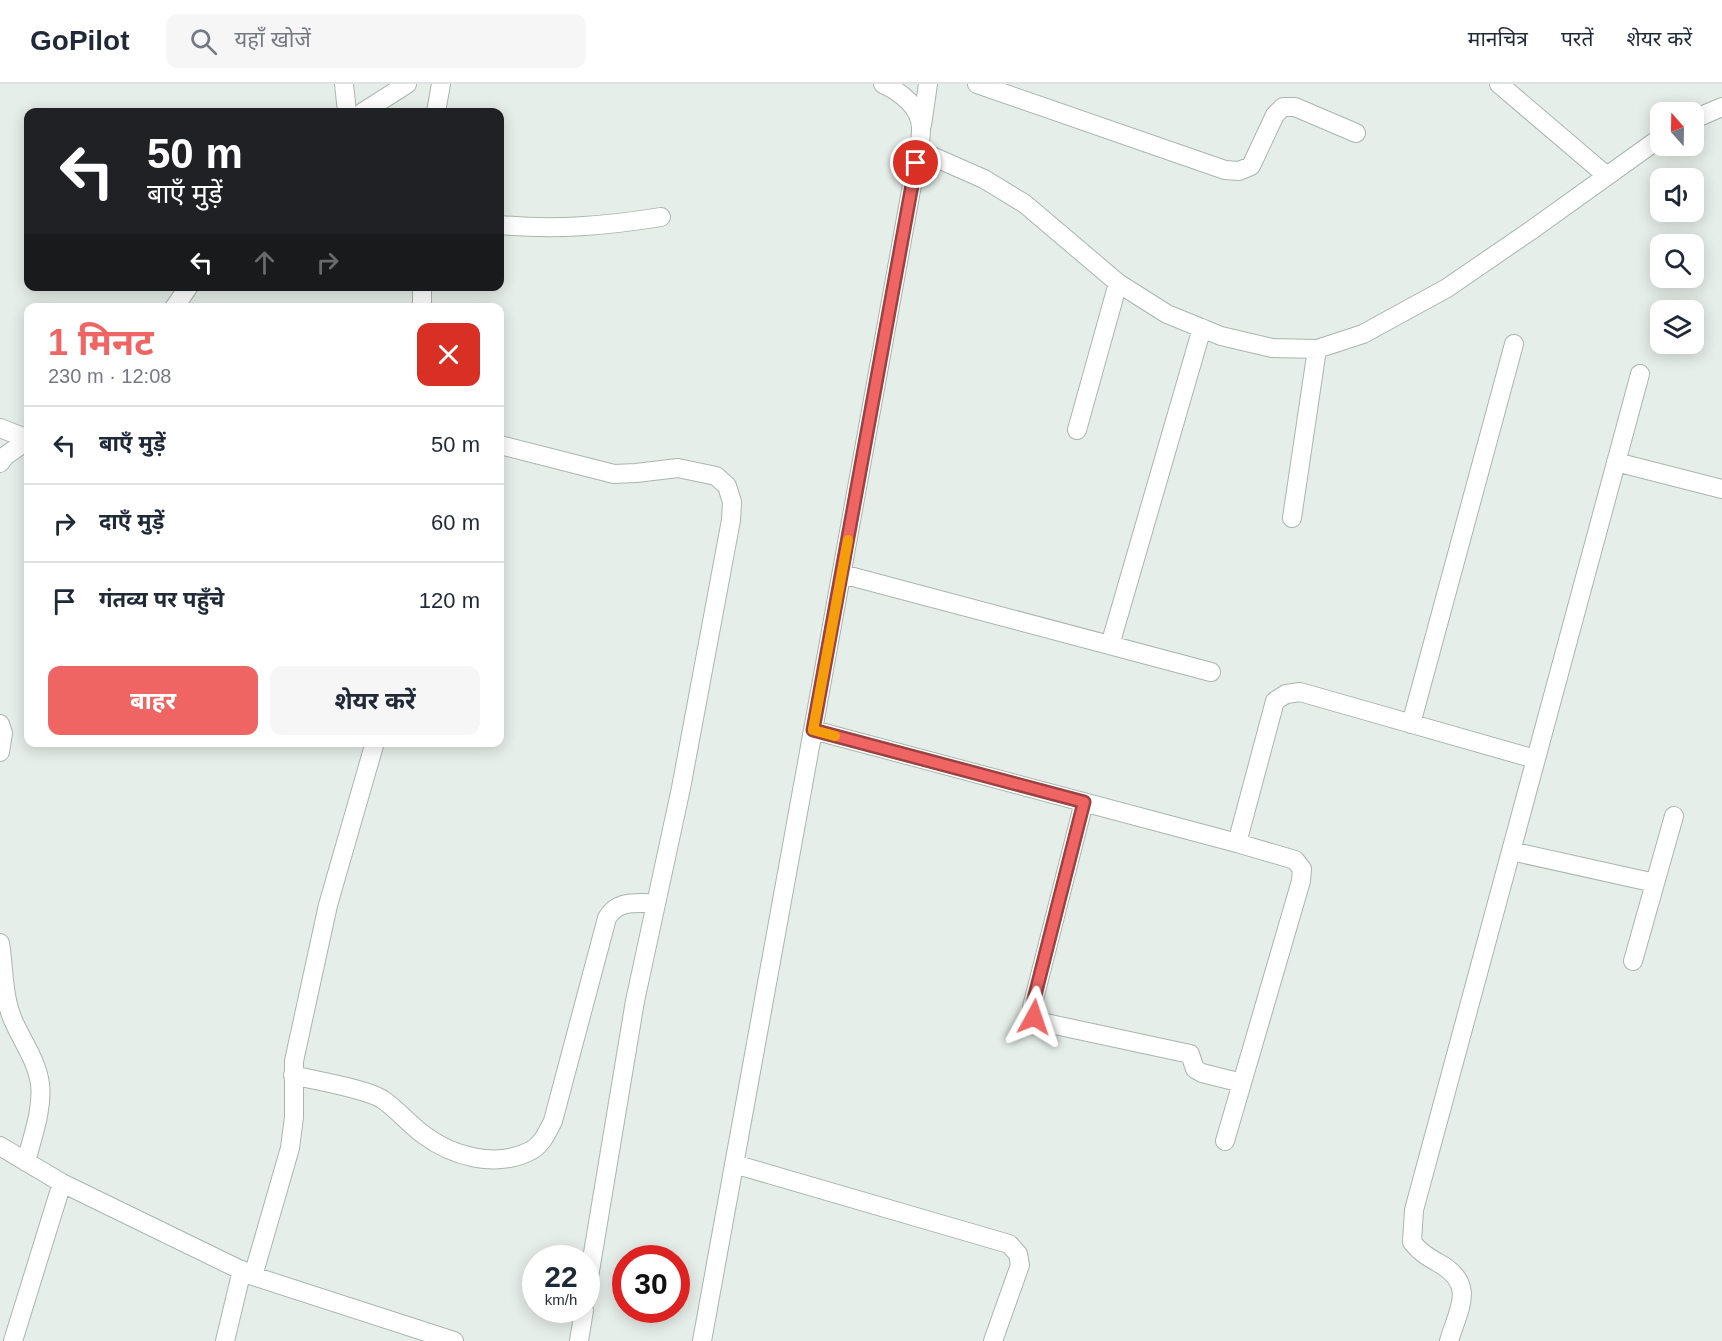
<!DOCTYPE html>
<html lang="hi">
<head>
<meta charset="utf-8">
<style>
  :root { --surface:#fff; --page:#f6f6f7; --text:#1f2937; --muted:#747a83; --line:#e0e1e3; --accent:#ee6564 }
  body { margin:0; font-family:Arial,"Noto Sans Devanagari",sans-serif; background:var(--page); color:var(--text); height:100vh; display:flex; flex-direction:column; font-size:22px; white-space:nowrap }
  * { box-sizing:border-box; margin:0 }
  p { font-size:20px; color:var(--muted) }
  .icon { flex:none; width:33px; height:33px; fill:none; stroke:currentColor; stroke-width:2; stroke-linecap:round; stroke-linejoin:round }
  .map { position:relative; flex:1; overflow:hidden }
  .sheet { position:absolute; left:24px; top:219px; width:480px; height:444px; display:flex; flex-direction:column; background:var(--surface); border-radius:12px; box-shadow:0 3px 15px #0003 }
  .sheet>* { flex:none }
  .hud { position:absolute; left:24px; top:24px; width:480px; height:183px; border-radius:12px; box-shadow:0 3px 15px #0003; background:#202124; color:#fff; overflow:hidden }
  .needle { width:39px; rotate:340deg }
  .buttons { position:absolute; left:1650px; top:18px; display:grid; gap:12px }
  .buttons a { display:grid; place-items:center; width:54px; height:54px; border-radius:12px; background:var(--surface); box-shadow:0 3px 15px #0003; font-size:30px }
  .speed { position:absolute; left:522px; top:1161px; display:flex; gap:12px; font-size:30px; font-weight:700; text-align:center }
  .speed>* { display:grid; place-content:center; width:78px; height:78px; border-radius:50%; background:var(--surface); box-shadow:0 3px 15px #0003; line-height:1 }
  .speed small { font-size:15px; font-weight:400 }
  .speed .limit { border:9px solid #d22; background:#fff; color:#111 }
  .pin { position:absolute; display:grid; place-items:center; width:51px; height:51px; color:#fff; margin:-26px; border:3px solid #fff; border-radius:50%; box-shadow:0 2px 6px #0007 }
  .me { position:absolute; width:66px; margin:-33px; rotate:5deg; stroke-linejoin:round; filter:drop-shadow(0 0 4px #0008) }
  .turn { display:flex; align-items:center; gap:21px; height:126px; padding:0 24px; font-size:27px }
  .turn .icon { width:78px; height:78px; stroke-width:2.5 }
  .turn b { display:block; font-size:42px; line-height:51px }
  .lanes { display:flex; align-items:center; height:57px; padding:0 24px; background:#0003; justify-content:center; gap:30px; direction:ltr }
  .lanes .off { opacity:.35 }
  .round { display:grid; place-items:center; flex:none; width:63px; height:63px; border-radius:12px; background:var(--page) }
  .headline { display:flex; align-items:center; justify-content:space-between; height:102px; padding:0 24px }
  h1 { font-size:36px; font-weight:700; line-height:45px; color:var(--accent) }
  .button { display:flex; gap:12px; margin-top:auto; padding:12px 24px }
  .button a { flex:1; height:69px; border-radius:12px; background:var(--accent); color:#fff; font-size:24px; font-weight:700; line-height:69px; text-align:center }
  .button a+a { background:var(--page); color:var(--text) }
  ul { padding:0; list-style:none }
  li { display:flex; align-items:center; gap:18px; height:78px; padding:0 24px; border-top:2px solid var(--line) }
  li div { flex:1 }
  li b { display:block; font-size:22px }
  li em { font-style:normal }
  header { display:flex; align-items:center; gap:36px; box-sizing:border-box; height:84px; padding:0 30px; background:var(--surface); border-bottom:2px solid var(--line) }
  header strong { font-size:28px }
  nav { display:flex; gap:33px; margin-inline-start:auto; font-size:21px }
  .search { width:420px; height:54px; background:var(--page); display:flex; align-items:center; gap:15px; box-sizing:border-box; padding:0 21px; border-radius:12px; color:var(--muted); font-size:22px }
  .map>svg:first-child { display:block }
</style>
</head>
<body>
<header>
<strong>GoPilot</strong>
<div class="search"><svg class="icon" aria-label="search" viewBox="0 0 24 24"><circle cx="10" cy="10" r="6"/><path d="M15 15l6 6"/></svg>यहाँ खोजें</div>
<nav><a>मानचित्र</a><a>परतें</a><a>शेयर करें</a></nav>
</header>
<div class="map">
<svg width="1722" height="1257" viewBox="0 0 1722 1257">
  <rect width="100%" height="100%" fill="#e6eee9"/>
  <g fill="none" stroke-linecap="round" stroke-linejoin="round">
    <!-- minor casing -->
    <g stroke="#a8b6ae" stroke-width="20">
      <path id="minor" d="M344,0l3,28
        M977,0l248,86 14,1 12,-5 24,-51 8,-8h12l61,26
        M1499,0l108,92
        M363,28l44,-28
        M436,28l5,-28
        M1694,35l28,-12
        M922,41l6,-41
        M918,66l66,29 41,25 93,79 49,31 54,22 51,12 45,1 46,-15 84,-46 86,-59 127,-91
        M500,141c57,5 105,1 161,-8
        M174,224l15,-22
        M422,224v-22
        M0,344l28,11
        M1077,346l41,-147
        M500,361l114,29 22,-1 42,-5 38,8 11,10 5,16 -1,18 -50,268 -46,213 -49,294
        M1616,378l106,27
        M0,379l5,-7 23,-16
        M1292,434l25,-169
        M842,490l369,98
        M1110,561l92,-317
        M0,640l3,9 -3,19
        M1411,640l103,-380
        M813,646l424,113 58,17 7,9 -1,12 -76,260
        M1084,718l-52,205 4,13 5,2 149,32 5,15 7,4 40,10
        M1237,759l38,-142 11,-7 14,-2 235,67
        M1511,767l144,32
        M0,859c4,25 3,54 13,77 9,21 24,41 27,64 3,25 -8,54 -14,78
        M1633,877l41,-145
        M293,991c23,6 70,13 89,24 15,10 27,25 42,36 28,21 70,33 104,17 13,-5 19,-19 25,-31l54,-203c11,-19 29,-14 49,-15
        M0,1062l62,37 191,93 201,65
        M734,1080l275,80 9,10 2,11 -27,76
        M253,1192l37,-128 4,-31v-56l34,-156 47,-163
        M13,1257l49,-158
        M225,1257l17,-71
        M579,1257l5,-31
        M702,1257l214,-1178c2,-11 5,-22 5,-33 1,-22 -20,-38 -38,-46
        M1449,1257c9,-31 27,-55 -7,-76 -12,-7 -22,-12 -30,-23l2,-32 226,-836"/>
    </g>
    <!-- minor -->
    <use href="#minor" stroke="#fff" stroke-width="18"/>
  </g>
  <g fill="none" stroke-linecap="round" stroke-linejoin="round">
    <!-- route casing -->
    <g stroke="#9b4241" stroke-width="15">
      <path id="route" d="M916,79l-103,567 271,72 -52,205 2,10"/>
    </g>
    <!-- route -->
    <use href="#route" stroke="#ee6564" stroke-width="10"/>
    <!-- slow -->
    <path stroke="#f59e0b" stroke-width="10" d="M835,652l-22,-6 35,-190"/>
  </g>
</svg>
<div class="buttons">
<a><svg class="needle" viewBox="-14 -14 28 28"><path d="M0-13l5 13h-10z" fill="#e53935"/><path d="M0 13l5-13h-10z" fill="#747a83"/></svg></a>
<a><svg class="icon" aria-label="sound" viewBox="0 0 24 24"><path d="M4 9h4l5-4v14l-5-4H4zM17 9q2 3 0 6"/></svg></a>
<a><svg class="icon" aria-label="search" viewBox="0 0 24 24"><circle cx="10" cy="10" r="6"/><path d="M15 15l6 6"/></svg></a>
<a><svg class="icon" aria-label="layers" viewBox="0 0 24 24"><path d="M12 4l9 5-9 5-9-5zM3 14l9 5 9-5"/></svg></a>
</div>
<div class="speed"><div>22<small>km/h</small></div><div class="limit">30</div></div>
<div class="pin" style="left:916px;top:79px;background:#d93025"><svg class="icon" aria-label="arrive" viewBox="0 0 24 24"><path d="M6 21V4h12l-3 4 3 4H6"/></svg></div>
<svg class="me" style="left:1034px;top:933px" viewBox="-20 -20 40 40"><path d="M0-17L14 15 0 8-14 15z" fill="#ee6564" stroke="#fff" stroke-width="4"/></svg>
<div class="hud">
<div class="turn"><svg class="icon" aria-label="left" viewBox="0 0 24 24"><path d="M17 20v-9H6M10 6l-5 5 5 5"/></svg><div><b>50 m</b>बाएँ मुड़ें</div></div>
<div class="lanes"><svg class="icon" aria-label="left" viewBox="0 0 24 24"><path d="M17 20v-9H6M10 6l-5 5 5 5"/></svg><svg class="icon off" aria-label="ahead" viewBox="0 0 24 24"><path d="M12 20V5M6 11l6-6 6 6"/></svg><svg class="icon off" aria-label="right" viewBox="0 0 24 24"><path d="M7 20v-9h11M14 6l5 5-5 5"/></svg></div>
</div>
<section class="sheet">
<div class="headline"><div><h1>1 मिनट</h1><p>230 m · 12:08</p></div><a class="round" style="background:#d93025;color:#fff"><svg class="icon" aria-label="close" viewBox="0 0 24 24"><path d="M6 6l12 12M18 6L6 18"/></svg></a></div>
<ul>
<li><svg class="icon" aria-label="left" viewBox="0 0 24 24"><path d="M17 20v-9H6M10 6l-5 5 5 5"/></svg><div><b>बाएँ मुड़ें</b></div><em>50 m</em></li>
<li><svg class="icon" aria-label="right" viewBox="0 0 24 24"><path d="M7 20v-9h11M14 6l5 5-5 5"/></svg><div><b>दाएँ मुड़ें</b></div><em>60 m</em></li>
<li><svg class="icon" aria-label="arrive" viewBox="0 0 24 24"><path d="M6 21V4h12l-3 4 3 4H6"/></svg><div><b>गंतव्य पर पहुँचे</b></div><em>120 m</em></li>
</ul>
<div class="button"><a>बाहर</a><a>शेयर करें</a></div>
</section>
</div>
</body>
</html>
